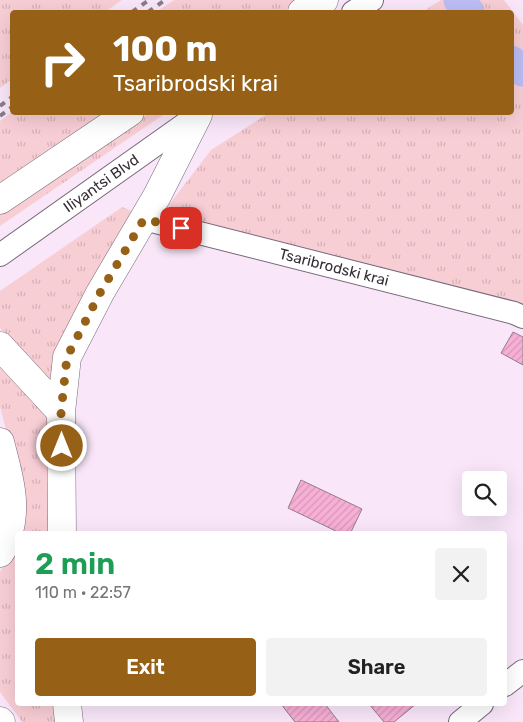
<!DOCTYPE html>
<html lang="en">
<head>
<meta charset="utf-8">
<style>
  :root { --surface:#fff; --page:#f2f2f2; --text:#222; --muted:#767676; --accent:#966117 }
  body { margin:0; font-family:Rubik,sans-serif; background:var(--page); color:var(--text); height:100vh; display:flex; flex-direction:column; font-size:19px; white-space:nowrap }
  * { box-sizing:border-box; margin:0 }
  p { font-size:16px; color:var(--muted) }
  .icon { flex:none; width:28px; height:28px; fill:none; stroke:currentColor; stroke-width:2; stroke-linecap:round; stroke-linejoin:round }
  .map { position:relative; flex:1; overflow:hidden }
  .drawer { position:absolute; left:15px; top:531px; width:492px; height:175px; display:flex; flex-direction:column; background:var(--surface); border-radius:5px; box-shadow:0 5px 20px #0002 }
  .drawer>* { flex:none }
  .top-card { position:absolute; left:10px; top:10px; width:504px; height:105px; border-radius:5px; box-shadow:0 5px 20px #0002; background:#966117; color:#fff; overflow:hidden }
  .buttons { position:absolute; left:462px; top:471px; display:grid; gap:10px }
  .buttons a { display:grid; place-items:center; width:45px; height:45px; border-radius:5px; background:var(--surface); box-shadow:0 5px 20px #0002; font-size:25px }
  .pin { position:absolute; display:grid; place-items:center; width:42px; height:42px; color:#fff; margin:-21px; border-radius:10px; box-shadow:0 2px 8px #0006 }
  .me { position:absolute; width:55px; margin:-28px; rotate:0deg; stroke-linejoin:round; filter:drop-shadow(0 0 4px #0008) }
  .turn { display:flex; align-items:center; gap:18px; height:105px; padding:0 20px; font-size:22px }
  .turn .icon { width:65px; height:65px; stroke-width:2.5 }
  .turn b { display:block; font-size:35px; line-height:42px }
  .round { display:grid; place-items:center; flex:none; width:52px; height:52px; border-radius:5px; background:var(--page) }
  .overview { display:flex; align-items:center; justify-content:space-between; height:85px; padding:0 20px }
  h1 { font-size:30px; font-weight:600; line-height:38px; color:#1e9e55 }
  .cta { display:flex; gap:10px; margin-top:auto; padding:10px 20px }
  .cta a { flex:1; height:58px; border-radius:5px; background:var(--accent); color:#fff; font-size:20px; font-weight:600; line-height:58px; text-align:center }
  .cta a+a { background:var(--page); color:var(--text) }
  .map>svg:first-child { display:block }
</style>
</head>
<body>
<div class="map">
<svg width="523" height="722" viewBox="0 0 523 722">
  <defs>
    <pattern id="grass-tufts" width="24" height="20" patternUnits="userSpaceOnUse" patternTransform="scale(1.25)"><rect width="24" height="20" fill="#f8ced5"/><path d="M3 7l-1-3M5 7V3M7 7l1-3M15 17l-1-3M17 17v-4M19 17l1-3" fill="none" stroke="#d5b1b7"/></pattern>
    <pattern id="building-hatch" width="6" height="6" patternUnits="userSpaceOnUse" patternTransform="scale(1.25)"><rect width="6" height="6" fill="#f8afd6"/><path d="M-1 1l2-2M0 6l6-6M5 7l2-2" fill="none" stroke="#d597b8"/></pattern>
  </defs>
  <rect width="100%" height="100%" fill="#f9e7f9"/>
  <!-- grass -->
  <path fill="url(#grass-tufts)" d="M0,0h122l-17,12h-93v67l-12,9z
    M174,0h129l-21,12h-126z
    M441,0h63l19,25v283l-334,-89 -21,-13 43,-56 58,-37 242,-1v-100h-89z
    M12,112l106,1 -118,77v-69z
    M149,113h17l-166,113v-12z
    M122,207l10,4 3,8 -74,123 -12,41 -49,-55v-37z
    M0,355l55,67 -1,112h-34l-4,-67 -16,-60z
    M17,542l1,162h37l2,18h-35l-22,-30v-120z"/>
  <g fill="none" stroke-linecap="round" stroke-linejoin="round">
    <!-- river -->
    <path stroke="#bcbdf4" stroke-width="31" d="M459,0l10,12
      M511,61l12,10"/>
  </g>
  <!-- building -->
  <path fill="url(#building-hatch)" stroke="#937d88" d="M513,332l10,5v28l-22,-12z
    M301,480l61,29 -12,25h-8l-54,-26z
    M281,704h44l14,18h-44z
    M369,704h47l-22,18h-10z"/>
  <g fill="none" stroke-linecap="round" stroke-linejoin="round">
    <!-- minor casing -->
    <g stroke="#786979" stroke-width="24">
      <g id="minor">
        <path d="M353,12l19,-12"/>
        <path id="s1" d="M144,219l370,94 9,4"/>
        <path id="s2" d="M0,255l199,-141"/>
        <path d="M505,685l18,-14"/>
        <path d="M460,722l22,-18"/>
      </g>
    </g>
    <!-- major casing -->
    <g stroke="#786979" stroke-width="29">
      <path id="major" d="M302,12l22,-12
        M0,200l130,-88
        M0,346l61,66
        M0,442c8,32 18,61 8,93 -2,7 -4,13 -8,18
        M62,534l-1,-122 6,-55 33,-64 57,-97 41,-81
        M67,704l2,18
        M0,721l1,1"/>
    </g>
    <!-- minor -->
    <use href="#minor" stroke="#fff" stroke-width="22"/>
    <!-- major -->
    <use href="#major" stroke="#fff" stroke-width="28"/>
    <!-- rail -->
    <path stroke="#887d88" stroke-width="4" stroke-dasharray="6 6" stroke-linecap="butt" d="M132,12l17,-12
      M148,12l17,-12
      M0,106l12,-9
      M0,116l12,-9"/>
  </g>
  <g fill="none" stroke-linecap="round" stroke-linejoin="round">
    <!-- route -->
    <path stroke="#966117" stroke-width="9" stroke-dasharray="0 16.2" d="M62,446l-1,-34 6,-55 33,-64 44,-74 37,9"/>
  </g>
  <g text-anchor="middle" stroke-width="4" stroke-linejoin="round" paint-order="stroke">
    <!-- street labels -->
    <g font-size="15" fill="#362f36" stroke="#f9e7f9">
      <text dy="5" stroke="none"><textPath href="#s2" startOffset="124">Iliyantsi Blvd</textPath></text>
      <text dy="5" stroke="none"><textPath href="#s1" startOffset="196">Tsaribrodski krai</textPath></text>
    </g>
  </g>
</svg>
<div class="buttons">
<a><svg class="icon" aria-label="search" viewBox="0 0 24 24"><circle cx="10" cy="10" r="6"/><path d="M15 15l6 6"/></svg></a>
</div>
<div class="pin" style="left:181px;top:228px;background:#d93025"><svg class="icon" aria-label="arrive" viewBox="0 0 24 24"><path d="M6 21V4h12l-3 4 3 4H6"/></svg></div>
<svg class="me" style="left:62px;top:446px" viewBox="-20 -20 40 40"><circle r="17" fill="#966117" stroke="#fff" stroke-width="3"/><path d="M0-11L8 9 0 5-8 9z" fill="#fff"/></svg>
<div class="top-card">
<div class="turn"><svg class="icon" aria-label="right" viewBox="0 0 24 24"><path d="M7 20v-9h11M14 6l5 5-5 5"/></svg><div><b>100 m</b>Tsaribrodski krai</div></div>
</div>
<section class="drawer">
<div class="overview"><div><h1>2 min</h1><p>110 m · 22:57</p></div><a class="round"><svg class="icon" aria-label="close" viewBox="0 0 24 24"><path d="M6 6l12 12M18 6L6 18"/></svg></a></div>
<div class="cta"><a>Exit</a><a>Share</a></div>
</section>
</div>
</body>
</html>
